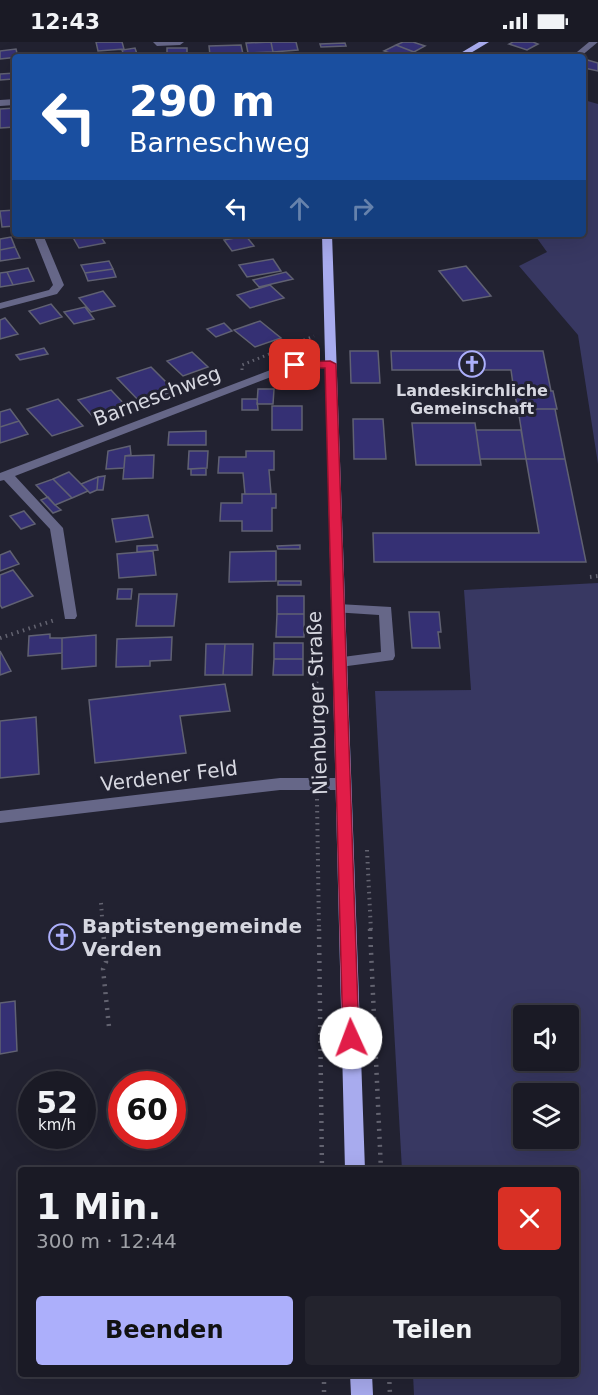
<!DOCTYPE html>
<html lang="de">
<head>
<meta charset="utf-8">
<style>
  :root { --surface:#1a1a25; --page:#23232d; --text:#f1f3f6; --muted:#9fa1a7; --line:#383842; --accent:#acaffb }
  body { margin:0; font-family:"DejaVu Sans",sans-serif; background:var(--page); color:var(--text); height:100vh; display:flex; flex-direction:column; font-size:22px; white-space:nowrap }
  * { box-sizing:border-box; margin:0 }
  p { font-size:20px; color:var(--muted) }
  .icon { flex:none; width:33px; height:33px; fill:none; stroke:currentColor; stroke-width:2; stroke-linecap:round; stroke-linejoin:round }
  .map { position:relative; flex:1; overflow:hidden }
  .panel { position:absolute; left:18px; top:1125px; width:561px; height:210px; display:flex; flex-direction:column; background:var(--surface); border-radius:6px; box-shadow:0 6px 24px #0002,0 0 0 2px var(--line) }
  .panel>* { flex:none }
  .guide { position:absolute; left:12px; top:12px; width:574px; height:183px; border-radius:6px; box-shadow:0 6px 24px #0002,0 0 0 2px var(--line); background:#1a4fa0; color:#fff; overflow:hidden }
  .buttons { position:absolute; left:513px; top:963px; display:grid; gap:12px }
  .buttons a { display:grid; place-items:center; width:66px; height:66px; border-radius:6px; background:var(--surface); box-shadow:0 6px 24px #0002,0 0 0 2px var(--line); font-size:30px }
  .speed { position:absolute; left:18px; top:1029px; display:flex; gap:12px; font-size:30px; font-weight:700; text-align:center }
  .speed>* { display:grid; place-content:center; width:78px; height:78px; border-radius:50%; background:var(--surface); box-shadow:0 6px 24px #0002,0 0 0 2px var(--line); line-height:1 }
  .speed small { font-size:15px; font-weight:400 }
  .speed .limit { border:9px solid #d22; background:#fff; color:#111 }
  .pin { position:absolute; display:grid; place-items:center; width:51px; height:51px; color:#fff; margin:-26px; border-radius:12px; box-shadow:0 3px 9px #0006 }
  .me { position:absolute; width:66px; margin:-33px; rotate:358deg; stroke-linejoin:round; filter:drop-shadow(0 0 4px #0008) }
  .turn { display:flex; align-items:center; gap:21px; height:126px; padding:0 18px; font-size:27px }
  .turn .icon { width:78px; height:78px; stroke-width:2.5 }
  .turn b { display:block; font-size:42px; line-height:51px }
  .lanes { display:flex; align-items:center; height:57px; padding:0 18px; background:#0003; justify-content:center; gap:30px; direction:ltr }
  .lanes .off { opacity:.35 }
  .round { display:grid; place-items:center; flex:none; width:63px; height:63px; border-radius:6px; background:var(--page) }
  .headline { display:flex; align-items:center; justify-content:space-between; height:102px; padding:0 18px }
  h1 { font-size:36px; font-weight:800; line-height:45px }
  .button { display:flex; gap:12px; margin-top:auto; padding:12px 18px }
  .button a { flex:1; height:69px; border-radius:6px; background:var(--accent); color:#111; font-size:24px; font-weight:800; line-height:69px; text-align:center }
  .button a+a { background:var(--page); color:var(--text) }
  .status { display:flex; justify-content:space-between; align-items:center; height:42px; padding:0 30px; background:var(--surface); direction:ltr }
  .status svg { height:16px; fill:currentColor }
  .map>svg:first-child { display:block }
</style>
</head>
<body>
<div class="status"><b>12:43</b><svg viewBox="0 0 49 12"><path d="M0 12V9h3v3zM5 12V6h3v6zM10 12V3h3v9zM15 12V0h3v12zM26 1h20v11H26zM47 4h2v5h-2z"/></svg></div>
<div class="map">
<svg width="598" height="1353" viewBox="0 0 598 1353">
  <rect width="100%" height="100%" fill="#222231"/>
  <!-- green -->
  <path fill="#383862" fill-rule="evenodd" d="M584,58l14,4v360l-20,-129 -59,-69 28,-14 -13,-18h50z
    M598,541v812h-184l-1,-21h163v-204h-174l-27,-479 96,-1 -7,-100zM524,974h44v44h-44zM524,1052h44v44h-44z"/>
  <!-- building -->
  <path fill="#353074" stroke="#606172" stroke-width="1.5" d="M96,0h26l2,7 -26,2z
    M271,0l2,10 -25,1 -2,-10z
    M271,0h25l2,8 -25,2z
    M403,0h10l12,4 -11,6 -18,-7z
    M513,0h20l5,2 -11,6 -18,-6z
    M345,1l1,3 -25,1 -1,-3z
    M241,3l2,9 -33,1 -1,-9z
    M396,3l18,7 -13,5 -17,-6z
    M135,6l2,6 -13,1 -2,-5z
    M167,6h20v9h-20z
    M16,7l2,8 -18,2v-8z
    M584,17l14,4v8l-14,-3z
    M15,31v14l-2,-8 -13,1v-6z
    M15,66v19l-15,1v-19z
    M15,168v16l-13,1 -2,-16z
    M71,192h28l6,9 -26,5z
    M246,194l8,10 -22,5 -8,-11z
    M11,195l4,10 -15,3v-11z
    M15,205l5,11 -20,3v-11z
    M273,217l8,12 -34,6 -8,-12z
    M109,219l4,8 -28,4 -4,-8z
    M466,224l25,30 -28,5 -24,-30z
    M28,226l6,13 -21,4 -6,-13z
    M113,227l3,8 -28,4 -3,-8z
    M7,230l6,13 -13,2v-14z
    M286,230l7,7 -34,8 -6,-7z
    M270,243l14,13 -34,10 -13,-13z
    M103,249l12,15 -24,6 -12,-14z
    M51,262l11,13 -22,7 -11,-13z
    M85,265l9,12 -20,5 -10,-12z
    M5,276l13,16 -18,5v-19z
    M260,279l21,17 -26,9 -21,-17z
    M224,281l8,8 -16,6 -9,-8z
    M44,306l4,6 -28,6 -4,-5z
    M350,309h28l2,32h-29z
    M391,309h152l8,40h-37l-3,-21h-119z
    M192,310l16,15 -25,9 -16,-15z
    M151,325l24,24 -35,11 -23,-24z
    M258,347h16l-1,15h-16z
    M111,348l16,17 -33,11 -16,-18z
    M514,349h39l4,18h-39z
    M58,357l25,27 -31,10 -25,-27z
    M242,357h15l1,11h-16z
    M272,364h30v24h-30z
    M10,367l9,12 -19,6v-15z
    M518,367h37l10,50h-39z
    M353,377h30l3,40h-32z
    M19,379l9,13 -28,9v-16z
    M412,381h63l6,42h-65z
    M476,388h45l5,29h-46z
    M206,389v14h-38l1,-13z
    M130,404l1,9 -6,1 -1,12 -18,1 2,-18z
    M189,409h19l-1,17 -19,1z
    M246,409h28v19h-5l2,24h-26l-2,-21h-25l1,-16h27z
    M154,413l-1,23 -30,1 2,-23z
    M526,417h39l21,103h-212l-1,-29h166z
    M206,426v7h-15v-6z
    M69,430l19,19 -16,7 -19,-19z
    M105,434l-2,14h-6l1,-13z
    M98,435l-1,13 -7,3 -9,-9z
    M53,437l19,19 -17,7 -19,-20z
    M242,452h34v14h-4v23h-30v-10h-22l1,-18h21z
    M48,455l7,8 6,5 -8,3 -12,-13z
    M24,469l11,13 -14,5 -11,-13z
    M148,473l5,22 -37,5 -4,-23z
    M157,503l1,5 -21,2v-6z
    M300,503v4h-22l-1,-3z
    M10,509l9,13 -19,7v-16z
    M153,509l3,24 -37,3 -2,-24z
    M276,509v30l-47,1 1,-30z
    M13,528l20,26 -31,12 -2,-3v-30z
    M278,539h23v4h-23z
    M118,547h14l-1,10h-14z
    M139,552h38l-3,32h-38z
    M277,554h27v18h-27z
    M409,570h30l2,20h-3l2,16h-28z
    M277,572h27v23h-28z
    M50,592v4h12v15l-34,3 1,-20z
    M96,593v31l-34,3v-31z
    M172,595l-1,23 -21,1v5l-34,1 1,-28z
    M274,601h29v16h-29z
    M206,602h19l-2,31h-18z
    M225,602h28l-1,31h-29z
    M0,609l11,20 -11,4z
    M274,617h29v16h-30z
    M225,642l5,27 -50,5 6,37 -91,10 -6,-63z
    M36,675l3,57 -39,4v-57z
    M15,959l2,50 -17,3v-51z"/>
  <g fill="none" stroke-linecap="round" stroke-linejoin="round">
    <!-- path-far2 -->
    <path stroke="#636370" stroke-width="3" stroke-dasharray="1.5 4" stroke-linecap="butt" d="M242,328v-5l72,-29"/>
    <!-- path-far1 -->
    <path stroke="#636370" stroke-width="4" stroke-dasharray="1.5 4.5" stroke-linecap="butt" d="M590,535l8,-1
      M0,596l55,-18
      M317,725l-1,-81 3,-25
      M317,757l2,132
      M367,808l4,81
      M101,861l2,28"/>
    <!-- path -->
    <path stroke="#636370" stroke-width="4.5" stroke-dasharray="2 6" stroke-linecap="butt" d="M103,887l3,33 -3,7 6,58
      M319,887l3,241
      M370,887l11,241
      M324,1332v21
      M389,1332l1,21"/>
    <!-- minor -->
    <path fill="#666788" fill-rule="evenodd" d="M153,0h31l-4,3 -23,1z
      M589,0h9l-18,15h-9z
      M15,57v6l-15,1v-6z
      M39,192l5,3 20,48 -7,9 -57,15v-6l49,-13 4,-5 -19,-48z
      M330,319l4,1v4l-45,4 -274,106 48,52 14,88 -2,3h-10l-15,-90 -46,-49 -4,1v-8l281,-107 14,-4z
      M338,562l53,3 4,49 -2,4 -53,7 -5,-1 -2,-4 2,-4 46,-6 -2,-37 -46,-3 -2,-3z
      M280,736h63l6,2 2,4 -2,4 -6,2h-63l-280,33v-12z"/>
    <!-- major -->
    <path fill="#a8abee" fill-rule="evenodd" d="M479,0h10l-25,15h-10z
      M322,192h10l33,936h-20z
      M350,1332h22l1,21h-22z"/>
  </g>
  <!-- route -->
  <path fill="#e11d48" stroke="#92132f" stroke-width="1.5" d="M330,319l6,3 23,674 -2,5 -6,2 -6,-2 -2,-5 -18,-670h-30l-5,-3 5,-3z"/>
  <!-- icons -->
  <defs>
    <g id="church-ring" transform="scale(1.35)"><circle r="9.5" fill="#222231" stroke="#acaffb" stroke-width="1.5"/><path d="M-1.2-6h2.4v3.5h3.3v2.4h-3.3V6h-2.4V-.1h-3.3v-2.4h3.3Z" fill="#acaffb"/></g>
  </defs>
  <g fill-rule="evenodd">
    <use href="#church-ring" x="472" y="322"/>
    <use href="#church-ring" x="62" y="895"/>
  </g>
  <g text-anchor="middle" stroke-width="6" stroke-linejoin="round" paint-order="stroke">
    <!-- far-poi labels -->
    <g font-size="16" font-weight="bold" fill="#d6d7e0" stroke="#222231">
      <text x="472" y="354">Landeskirchliche<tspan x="472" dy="18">Gemeinschaft</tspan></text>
    </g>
    <!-- street labels -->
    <g font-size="20" fill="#d6d7e0" stroke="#222231">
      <text transform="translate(157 354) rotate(-21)" y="7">Barneschweg</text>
      <text transform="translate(317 661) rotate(-92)" y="7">Nienburger Straße</text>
      <text transform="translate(169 734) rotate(-7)" y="7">Verdener Feld</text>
    </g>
    <!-- poi labels -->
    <g font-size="20" font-weight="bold" fill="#d6d7e0" stroke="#222231" text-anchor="start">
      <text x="82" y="891">Baptistengemeinde<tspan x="82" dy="23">Verden</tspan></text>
    </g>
  </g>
</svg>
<div class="buttons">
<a><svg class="icon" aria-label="sound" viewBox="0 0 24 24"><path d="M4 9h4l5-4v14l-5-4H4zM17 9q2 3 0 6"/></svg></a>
<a><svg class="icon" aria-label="layers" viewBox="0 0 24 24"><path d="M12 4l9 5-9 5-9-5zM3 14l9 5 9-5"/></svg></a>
</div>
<div class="speed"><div>52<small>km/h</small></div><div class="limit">60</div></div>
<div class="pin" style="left:295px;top:323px;background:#d93025"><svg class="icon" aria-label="arrive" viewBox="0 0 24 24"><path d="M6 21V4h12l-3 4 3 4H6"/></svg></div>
<svg class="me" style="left:351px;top:996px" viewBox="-20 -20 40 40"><circle r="19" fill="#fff"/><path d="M0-13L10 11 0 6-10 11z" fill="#e11d48"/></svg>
<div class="guide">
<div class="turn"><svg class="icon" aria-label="left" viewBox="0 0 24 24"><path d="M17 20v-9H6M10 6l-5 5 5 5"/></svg><div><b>290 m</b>Barneschweg</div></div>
<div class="lanes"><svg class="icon" aria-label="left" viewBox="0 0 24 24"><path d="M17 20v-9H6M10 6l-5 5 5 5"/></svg><svg class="icon off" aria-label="ahead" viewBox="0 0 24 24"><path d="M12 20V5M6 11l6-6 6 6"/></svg><svg class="icon off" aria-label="right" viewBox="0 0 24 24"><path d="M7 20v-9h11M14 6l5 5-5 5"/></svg></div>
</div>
<section class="panel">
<div class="headline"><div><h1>1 Min.</h1><p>300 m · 12:44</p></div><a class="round" style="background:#d93025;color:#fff"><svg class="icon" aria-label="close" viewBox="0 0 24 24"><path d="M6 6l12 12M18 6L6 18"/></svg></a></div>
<div class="button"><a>Beenden</a><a>Teilen</a></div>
</section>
</div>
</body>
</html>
